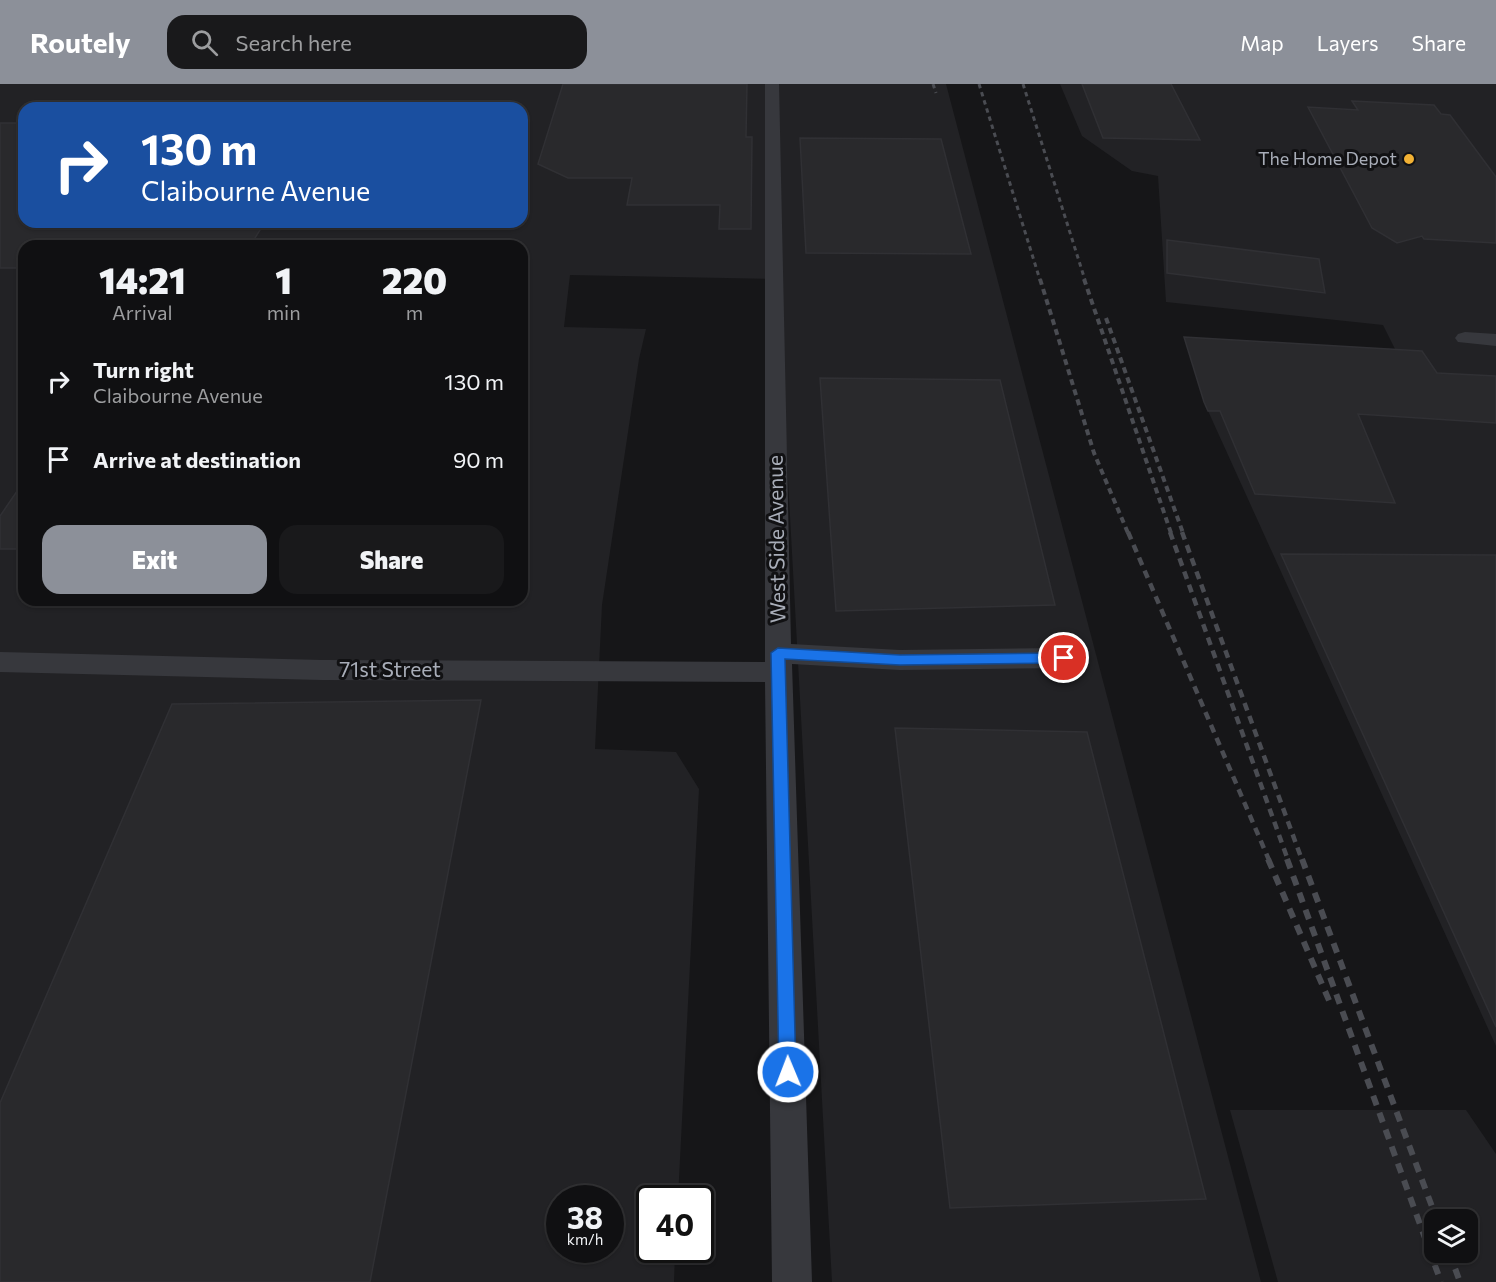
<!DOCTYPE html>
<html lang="en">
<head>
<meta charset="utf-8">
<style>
  :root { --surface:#101012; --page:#19191b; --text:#f1f3f6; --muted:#9c9d9f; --line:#303032; --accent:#8c9099 }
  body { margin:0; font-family:Commissioner,sans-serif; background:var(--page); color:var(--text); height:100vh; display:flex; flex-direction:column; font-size:22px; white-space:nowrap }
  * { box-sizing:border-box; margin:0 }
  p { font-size:20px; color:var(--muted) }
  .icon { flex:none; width:33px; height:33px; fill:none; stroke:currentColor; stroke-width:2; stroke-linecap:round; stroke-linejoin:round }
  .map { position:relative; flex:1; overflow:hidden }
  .panel { position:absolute; left:18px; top:156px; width:510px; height:366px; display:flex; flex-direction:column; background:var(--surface); border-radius:18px; box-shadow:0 2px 4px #0004,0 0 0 2px var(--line) }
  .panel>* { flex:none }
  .top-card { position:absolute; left:18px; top:18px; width:510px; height:126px; border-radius:18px; box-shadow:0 2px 4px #0004,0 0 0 2px var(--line); background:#1a4fa0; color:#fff; overflow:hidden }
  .fabs { position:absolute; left:1424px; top:1125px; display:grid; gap:12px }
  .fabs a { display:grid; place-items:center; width:54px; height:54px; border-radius:12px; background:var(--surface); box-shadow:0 2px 4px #0004,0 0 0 2px var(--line); font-size:30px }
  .speed { position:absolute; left:546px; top:1101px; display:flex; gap:12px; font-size:30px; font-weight:700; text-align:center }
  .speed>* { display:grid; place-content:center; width:78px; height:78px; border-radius:50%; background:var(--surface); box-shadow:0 2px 4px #0004,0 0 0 2px var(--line); line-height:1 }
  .speed small { font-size:15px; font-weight:400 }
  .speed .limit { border:3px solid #111; border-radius:9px; background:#fff; color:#111 }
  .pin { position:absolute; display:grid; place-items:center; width:51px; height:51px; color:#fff; margin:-26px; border:3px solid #fff; border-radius:50%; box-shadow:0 2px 6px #0007 }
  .me { position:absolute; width:66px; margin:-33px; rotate:359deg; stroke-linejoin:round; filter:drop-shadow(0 0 4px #0008) }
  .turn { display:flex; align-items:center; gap:21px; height:126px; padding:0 24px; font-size:27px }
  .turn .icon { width:78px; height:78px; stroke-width:2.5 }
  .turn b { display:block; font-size:42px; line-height:51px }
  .eta { display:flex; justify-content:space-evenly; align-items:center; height:102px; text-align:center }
  .eta b { font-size:36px; font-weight:800; line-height:42px }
  .action { display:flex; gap:12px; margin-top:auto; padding:12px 24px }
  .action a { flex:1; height:69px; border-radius:18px; background:var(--accent); color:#fff; font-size:24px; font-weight:800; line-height:69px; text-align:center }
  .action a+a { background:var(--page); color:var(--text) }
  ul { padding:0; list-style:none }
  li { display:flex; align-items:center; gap:18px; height:78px; padding:0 24px }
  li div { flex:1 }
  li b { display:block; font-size:22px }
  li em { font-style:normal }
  header { display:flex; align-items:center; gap:36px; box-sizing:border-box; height:84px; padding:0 30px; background:var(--accent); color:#fff }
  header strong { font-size:28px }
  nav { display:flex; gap:33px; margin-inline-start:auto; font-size:21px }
  .search { width:420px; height:54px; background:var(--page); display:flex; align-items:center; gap:15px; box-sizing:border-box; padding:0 21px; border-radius:18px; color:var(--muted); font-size:22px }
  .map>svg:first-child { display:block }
</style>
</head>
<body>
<header>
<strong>Routely</strong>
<div class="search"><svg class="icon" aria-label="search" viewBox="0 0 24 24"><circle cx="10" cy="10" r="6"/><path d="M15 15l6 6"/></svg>Search here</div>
<nav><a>Map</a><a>Layers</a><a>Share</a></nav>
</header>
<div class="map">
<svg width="1496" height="1198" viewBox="0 0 1496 1198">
  <rect width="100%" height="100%" fill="#161618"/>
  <!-- built -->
  <path fill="#222225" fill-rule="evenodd" d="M0,0h946l315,1198h-429l-55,-1003 -207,-4 -6,52 82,2 -7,30 -37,246 -7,144 81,3 23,37 -21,409h-28v52h25l-1,32h-674zM24,24h498v114h-498zM24,162h498v354h-498zM560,1114h50v52h-50z
    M1060,0h436v962l-292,-644 -20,-65 211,12 -12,-24 -217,-23 -8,-126 -26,-5 -50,-35z
    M1230,1026h236l30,44v128h-218zM1434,1136h33v32h-33z"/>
  <!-- building -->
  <path fill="#29292c" stroke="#303034" stroke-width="1.5" d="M563,0h184l-1,53h6l-1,92h-32l1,-24h-93l5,-27h-64l-30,-14z
    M1082,0h89l29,56 -97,-2z
    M1352,17l82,4 7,9 9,1 46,62v66l-72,-4 -2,-3 -25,7 -25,-15 -64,-121 50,3z
    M0,39h24v99h241l-15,24h-226v22h-24z
    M800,54l141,1 30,115 -165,-1z
    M1167,156l152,19 6,34 -158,-20z
    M1184,253l238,14 15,22 59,3v47l-138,-9 37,89 -140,-9 -35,-83h-12l-4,-9z
    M820,294l180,2 55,225 -219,6z
    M24,397v68h-24v-33z
    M1281,470l215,1v472z
    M481,616l-111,582h-370v-179l172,-399z
    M895,644l192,4 119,467 -256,9z"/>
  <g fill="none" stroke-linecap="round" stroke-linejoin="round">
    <!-- minor -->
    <path fill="#37383d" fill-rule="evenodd" d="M765,0h14l12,560 109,6 164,-2 9,3 4,7 -4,7 -9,3 -164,2 -108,-6 20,618h-40l-7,-600 -443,-2 -322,-8v-20l322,8 443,2z
      M1465,248l31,2v12l-38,-4 -3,-4 3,-4z"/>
    <!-- rail-far3 -->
    <path stroke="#4a4c52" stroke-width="3" stroke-dasharray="4.5 4" stroke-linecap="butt" d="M933,0l3,9
      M979,0l61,196
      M1023,0l62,196"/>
    <!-- rail-far2 -->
    <path stroke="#4a4c52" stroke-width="4" stroke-dasharray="6 4.5" stroke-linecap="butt" d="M1040,195l54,174 34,80
      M1084,195l87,254
      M1106,234l77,215"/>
    <!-- rail-far1 -->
    <path stroke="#4a4c52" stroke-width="4.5" stroke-dasharray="8 6" stroke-linecap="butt" d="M1128,448l141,328
      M1170,448l118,328
      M1182,448l120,328"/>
    <!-- rail -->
    <path stroke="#4a4c52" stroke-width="6" stroke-dasharray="10 8" stroke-linecap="butt" d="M1268,775l63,146
      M1287,775l154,423
      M1302,775l135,361
      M1449,1168l11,30"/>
  </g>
  <!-- route -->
  <path fill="#1a73e8" stroke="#114b97" stroke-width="1.5" d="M778,564l122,7 164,-2 7,5 -7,5 -164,2 -115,-6 11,413 -2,7 -6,2 -7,-2 -2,-7 -8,-419z"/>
  <!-- markers -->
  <circle fill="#f2b134" stroke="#111113" stroke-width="2" cx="1409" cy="75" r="6"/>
  <g text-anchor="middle" stroke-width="6" stroke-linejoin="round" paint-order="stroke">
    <!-- far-poi labels -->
    <g font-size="18" fill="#a8adb8" stroke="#111113" text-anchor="end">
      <text x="1397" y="81">The Home Depot</text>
    </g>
    <!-- street labels -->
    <g font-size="21" fill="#a8adb8" stroke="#111113">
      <text transform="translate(777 455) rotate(-91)" y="7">West Side Avenue</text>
      <text x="390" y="593">71st Street</text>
    </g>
  </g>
</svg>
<div class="fabs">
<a><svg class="icon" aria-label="layers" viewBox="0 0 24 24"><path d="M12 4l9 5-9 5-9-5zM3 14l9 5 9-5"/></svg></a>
</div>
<div class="speed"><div>38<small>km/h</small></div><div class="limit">40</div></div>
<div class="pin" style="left:1064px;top:574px;background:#d93025"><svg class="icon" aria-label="arrive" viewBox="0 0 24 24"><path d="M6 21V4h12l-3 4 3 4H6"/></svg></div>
<svg class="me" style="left:788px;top:988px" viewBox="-20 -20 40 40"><circle r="17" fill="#1a73e8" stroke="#fff" stroke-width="3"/><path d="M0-11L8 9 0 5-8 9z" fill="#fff"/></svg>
<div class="top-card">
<div class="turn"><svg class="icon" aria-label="right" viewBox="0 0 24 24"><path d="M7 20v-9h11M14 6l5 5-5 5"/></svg><div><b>130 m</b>Claibourne Avenue</div></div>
</div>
<section class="panel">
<div class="eta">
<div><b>14:21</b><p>Arrival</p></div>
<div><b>1</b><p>min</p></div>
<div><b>220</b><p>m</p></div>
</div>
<ul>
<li><svg class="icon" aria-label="right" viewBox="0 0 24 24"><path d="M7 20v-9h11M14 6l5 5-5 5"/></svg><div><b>Turn right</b><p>Claibourne Avenue</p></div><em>130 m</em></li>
<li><svg class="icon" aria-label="arrive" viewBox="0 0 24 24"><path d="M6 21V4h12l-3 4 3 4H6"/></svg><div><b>Arrive at destination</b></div><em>90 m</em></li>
</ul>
<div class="action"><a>Exit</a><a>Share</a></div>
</section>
</div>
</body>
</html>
